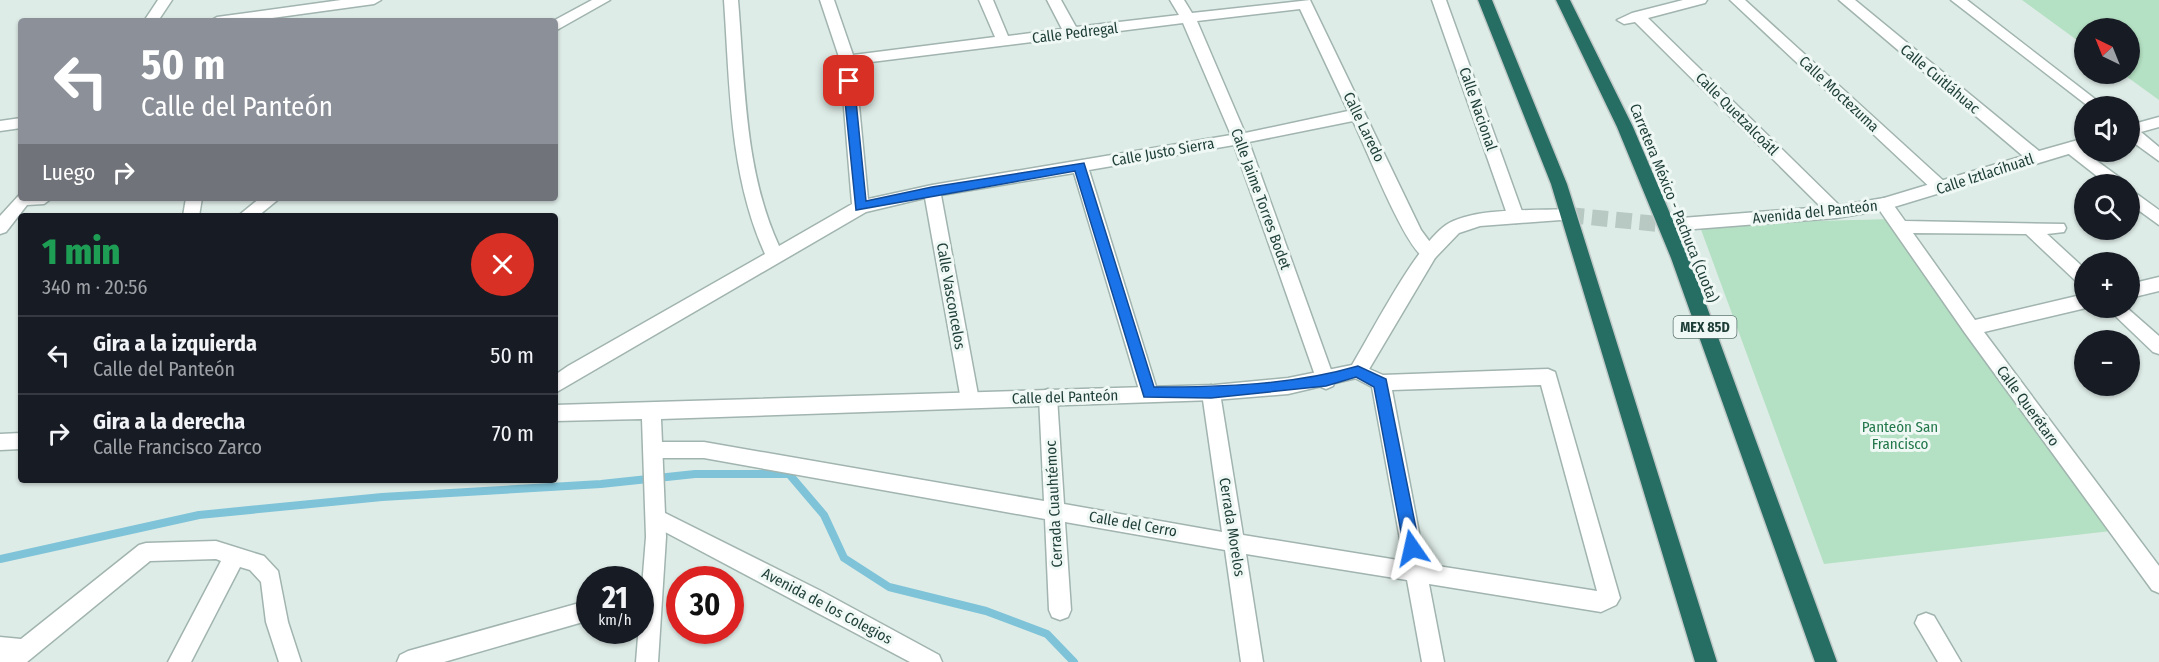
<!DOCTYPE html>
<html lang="es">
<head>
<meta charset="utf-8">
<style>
  :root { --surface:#171b24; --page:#242831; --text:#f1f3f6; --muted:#9ea1a6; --line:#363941 }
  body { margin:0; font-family:"Fira Sans Condensed",sans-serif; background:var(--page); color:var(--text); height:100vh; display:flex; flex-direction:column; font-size:22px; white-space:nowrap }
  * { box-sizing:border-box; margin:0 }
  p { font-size:20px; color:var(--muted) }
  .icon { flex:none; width:33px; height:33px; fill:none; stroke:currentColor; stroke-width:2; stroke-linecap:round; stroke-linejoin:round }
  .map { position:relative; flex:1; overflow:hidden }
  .panel { position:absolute; left:18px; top:213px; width:540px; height:270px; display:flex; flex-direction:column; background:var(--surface); border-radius:6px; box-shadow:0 2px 4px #0004 }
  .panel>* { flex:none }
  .banner { position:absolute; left:18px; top:18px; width:540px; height:183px; border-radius:6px; box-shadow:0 2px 4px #0004; background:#8c9099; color:#fff; overflow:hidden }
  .needle { width:39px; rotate:317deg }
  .controls { position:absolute; left:2074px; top:18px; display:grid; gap:12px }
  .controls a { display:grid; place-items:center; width:66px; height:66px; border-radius:50%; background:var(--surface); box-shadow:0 2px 4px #0004; font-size:30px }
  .speed { position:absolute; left:576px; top:566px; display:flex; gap:12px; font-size:30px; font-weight:700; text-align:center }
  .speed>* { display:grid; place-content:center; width:78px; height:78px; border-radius:50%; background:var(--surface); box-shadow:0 2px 4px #0004; line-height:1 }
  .speed small { font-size:15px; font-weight:400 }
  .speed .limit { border:9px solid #d22; background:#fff; color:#111 }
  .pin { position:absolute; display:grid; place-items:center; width:51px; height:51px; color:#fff; margin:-26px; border-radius:12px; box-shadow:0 3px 9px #0006 }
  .me { position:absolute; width:66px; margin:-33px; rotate:349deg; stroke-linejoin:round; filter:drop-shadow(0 0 4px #0008) }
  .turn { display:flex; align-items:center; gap:21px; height:126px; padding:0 24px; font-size:27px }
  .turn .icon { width:78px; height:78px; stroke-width:2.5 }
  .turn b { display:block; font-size:42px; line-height:51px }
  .then { display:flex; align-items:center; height:57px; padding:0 24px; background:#0003; gap:12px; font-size:22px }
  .round { display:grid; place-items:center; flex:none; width:63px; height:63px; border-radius:32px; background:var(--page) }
  .head { display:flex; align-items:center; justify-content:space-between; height:102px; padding:0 24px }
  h1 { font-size:36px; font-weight:800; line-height:45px; color:#1e9e55 }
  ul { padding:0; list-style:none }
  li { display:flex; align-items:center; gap:18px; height:78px; padding:0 24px; border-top:2px solid var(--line) }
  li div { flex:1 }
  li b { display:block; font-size:22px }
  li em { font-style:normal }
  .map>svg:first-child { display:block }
</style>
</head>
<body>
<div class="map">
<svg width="2159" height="662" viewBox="0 0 2159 662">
  <rect width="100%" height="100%" fill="#deece7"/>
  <!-- green -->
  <path fill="#b4e0c3" d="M2022,0h137v100l-36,-26h7v-46h-45v18z
    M1892,219l219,312 -287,33 -125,-340z"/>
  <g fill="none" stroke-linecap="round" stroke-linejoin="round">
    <!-- stream -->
    <path stroke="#7fc3d8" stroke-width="8" d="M0,559l199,-44 183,-18 219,-13 94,-10h94l35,41 20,43 45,29 97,24 61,23 27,28"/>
    <!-- tertiary-tunnel -->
    <path stroke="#b8c9c4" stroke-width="16" stroke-dasharray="16 8" stroke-linecap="butt" d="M1568,215l101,10"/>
    <!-- minor casing -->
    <g stroke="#a1b4af" stroke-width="3">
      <path id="minor" d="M158,0h14l-14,21h-14z
        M341,0h40l-7,4 -124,17h-40l7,-4z
        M592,0h18l-55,31 -2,-10z
        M724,0h14c7,82 6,170 41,246l73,-42 -12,-144 -20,-60h14l19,55 142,-18 -16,-37h14l15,36 54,-7 -15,-29h14l15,27 103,-12 -9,-15h14l8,13 118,-13 111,230 17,23 -3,5c-5,1 -9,2 -13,-2 -21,-18 -55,-106 -69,-135l-104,21 86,239 -2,5 -7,3 -7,-3 -2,-5 -83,-236 -145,25 69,223 -2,5 -7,3 -7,-3 -2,-5 -66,-220 -133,22 38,205 -2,5 -7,3 -7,-3 -2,-5 -36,-202 -59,14 -311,181v-18l13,-9 197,-112c-36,-80 -35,-168 -41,-254zM1300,9l48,102 -103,22 -48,-112zM1183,23l48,112 -299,50 -64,14 -13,-135z
        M1432,0h14l78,217 -2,4 -6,2 -8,-6z
        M1683,0h24l-2,3 -57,15 194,190 2,4 -2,4h-12l-195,-194 -11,2 -7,-4 15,-7z
        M1730,0h15l202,184 2,4 -2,4h-12z
        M2159,117v10l-18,5 18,15v14l-29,-21v-15z
        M21,118v10l-21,3v-10z
        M2071,142l52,38 2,4h-18l-42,-33 -2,-4z
        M2130,189l29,21v15l-29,-21z
        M21,193v5h31l-8,6 -17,1 -21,27 -6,2v-18z
        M186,198h16l-3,18h-16z
        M260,198h20l-22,18h-20z
        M1884,198l6,2 15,21 159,3 2,4 -2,4 -17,2 38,35v17l-6,-2 -53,-50 -113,-1 62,87 110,-26 1,14 -102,24 175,234v27l-7,-3 -187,-257 -87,-125 -2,-4 2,-4z
        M2159,277v14l-29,7v-14z
        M2107,308h20l32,28v18l-6,-2z
        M1358,364l25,11 165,-6 7,3 65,226 -4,7 -15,7 -172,-28 15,78h-22l-15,-82 -161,-26 17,108h-22l-16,-112 -160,-28 6,88 -3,7 -8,3 -8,-3 -3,-7 -4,-91 -341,-61h-49l-7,-2 -3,-6 3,-6 7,-2h49l340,59 -5,-104 2,-5 7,-3 7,3 2,5 7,107 158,28 -20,-139 2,-5 7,-3 7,3 2,5 23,142 161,26 -32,-174 -21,-11 -2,-5 2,-5zM1541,385l56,206 -172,-27 -33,-174z
        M657,509l164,82 118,64 3,7h-32l-260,-138 -3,-6 3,-6z
        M216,541l48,15 14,15 10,51 13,40h-22l-13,-40 -5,-40 -11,-12 -10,-3 -49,95h-23l53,-101 -5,-2 -66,2 -123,101h-27v-25l21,2 118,-94 7,-2z
        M590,600v20l-146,42h-47l3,-7 8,-4z
        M1926,613l8,3 27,46h-23l-23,-39 3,-7z"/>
    </g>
    <!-- tertiary casing -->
    <g stroke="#a1b4af" stroke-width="3">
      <path id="tertiary" d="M1839,0h16l184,151 46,-13v11l-201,61 -48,8 -167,13 -6,-2 -2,-4 8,-6 167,-13 48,-8 139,-42z
        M1951,0h16l137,106h-16z
        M1568,209l8,6 -2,4 -94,7 -21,7 -24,25 -70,118 -77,18 -74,6 -553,19 5,118 -8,125h-22l10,-125 -4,-118 -87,2v-16l659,-20 74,-7 64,-13c21,-35 63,-118 94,-140 28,-18 89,-14 122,-16z
        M21,433v16l-21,1v-16z"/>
    </g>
    <!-- motorway casing -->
    <g stroke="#c0c9c7" stroke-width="3">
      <path id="motorway" d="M1478,0h14l75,184 150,478h-22l-144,-478z
        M1556,0h14l63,127 56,131 148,404h-22l-144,-404 -54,-131z"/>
    </g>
    <!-- minor -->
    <use href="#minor" fill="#fff" fill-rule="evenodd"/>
    <!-- tertiary -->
    <use href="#tertiary" fill="#fff" fill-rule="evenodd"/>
    <!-- motorway -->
    <use href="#motorway" fill="#266d63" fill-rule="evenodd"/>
  </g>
  <!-- route -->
  <path fill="#1a73e8" stroke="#114b97" stroke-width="1.5" d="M849,77l5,4 12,120 66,-14 152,-24 70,224c68,0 139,-2 204,-21l28,13 34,169 -3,5h-11l-2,-5 -30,-161 -18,-10 -30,9 -115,12 -67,-1 -69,-226 -219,39 -13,-129z"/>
  <g text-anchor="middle" stroke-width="6" stroke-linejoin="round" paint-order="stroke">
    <!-- shield labels -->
    <rect fill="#eff8f4" stroke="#5d7570" stroke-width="1.5" x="1673.5" y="316" width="63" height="22" rx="4.5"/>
    <g font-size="14" font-weight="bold" fill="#1e3d37">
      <text x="1705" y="332">MEX 85D</text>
    </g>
    <!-- street labels -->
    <g font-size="15" fill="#1e3d37" stroke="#eff8f4">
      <text transform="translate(1075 33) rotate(-7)" y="5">Calle Pedregal</text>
      <text transform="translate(1940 79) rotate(40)" y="5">Calle Cuitláhuac</text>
      <text transform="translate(1839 94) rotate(43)" y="5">Calle Moctezuma</text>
      <text transform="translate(1478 109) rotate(71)" y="5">Calle Nacional</text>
      <text transform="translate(1737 114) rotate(45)" y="5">Calle Quetzalcoátl</text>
      <text transform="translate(1364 127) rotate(64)" y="5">Calle Laredo</text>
      <text transform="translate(1163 152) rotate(-10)" y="5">Calle Justo Sierra</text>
      <text transform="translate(1985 174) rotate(-18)" y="5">Calle Iztlacíhuatl</text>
      <text transform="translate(1261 199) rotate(70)" y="5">Calle Jaime Torres Bodet</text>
      <text transform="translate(1674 203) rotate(68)" y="5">Carretera México - Pachuca (Cuota)</text>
      <text transform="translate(1815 212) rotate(-6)" y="5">Avenida del Panteón</text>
      <text transform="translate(951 296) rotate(80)" y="5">Calle Vasconcelos</text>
      <text transform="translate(1065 397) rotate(-2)" y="5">Calle del Panteón</text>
      <text transform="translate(2028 406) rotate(54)" y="5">Calle Querétaro</text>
      <text transform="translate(1054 504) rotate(-93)" y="5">Cerrada Cuauhtémoc</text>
      <text transform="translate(1133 524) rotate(10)" y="5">Calle del Cerro</text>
      <text transform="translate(1232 527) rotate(81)" y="5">Cerrada Morelos</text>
      <text transform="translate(827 606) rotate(28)" y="5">Avenida de los Colegios</text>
    </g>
    <!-- park labels -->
    <g font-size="15" fill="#23784b" stroke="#eff8f4">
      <text x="1900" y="432">Panteón San<tspan x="1900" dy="17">Francisco</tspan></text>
    </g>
  </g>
</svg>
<div class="controls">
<a><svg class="needle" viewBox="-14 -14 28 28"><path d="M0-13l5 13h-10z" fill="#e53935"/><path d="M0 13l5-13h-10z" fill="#9ea1a6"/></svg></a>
<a><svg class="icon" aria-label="sound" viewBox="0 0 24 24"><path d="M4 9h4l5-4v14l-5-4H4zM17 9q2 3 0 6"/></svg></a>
<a><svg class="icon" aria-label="search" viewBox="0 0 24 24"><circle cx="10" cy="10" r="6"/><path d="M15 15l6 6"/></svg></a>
<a>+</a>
<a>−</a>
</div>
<div class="speed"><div>21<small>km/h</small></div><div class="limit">30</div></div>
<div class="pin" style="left:849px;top:81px;background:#d93025"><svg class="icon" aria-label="arrive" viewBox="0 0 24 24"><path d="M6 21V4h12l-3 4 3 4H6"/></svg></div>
<svg class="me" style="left:1412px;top:548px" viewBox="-20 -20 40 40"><path d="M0-17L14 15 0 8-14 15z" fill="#1a73e8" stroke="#fff" stroke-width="4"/></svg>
<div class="banner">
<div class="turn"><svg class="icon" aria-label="left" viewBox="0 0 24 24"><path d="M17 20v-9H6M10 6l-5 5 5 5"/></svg><div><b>50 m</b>Calle del Panteón</div></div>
<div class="then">Luego<svg class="icon" aria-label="right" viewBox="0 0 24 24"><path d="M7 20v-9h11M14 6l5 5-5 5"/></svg></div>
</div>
<section class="panel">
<div class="head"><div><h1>1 min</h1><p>340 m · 20:56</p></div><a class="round" style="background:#d93025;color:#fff"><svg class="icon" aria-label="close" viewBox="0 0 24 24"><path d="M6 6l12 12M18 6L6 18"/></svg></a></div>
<ul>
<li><svg class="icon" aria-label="left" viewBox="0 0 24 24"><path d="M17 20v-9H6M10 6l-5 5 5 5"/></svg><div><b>Gira a la izquierda</b><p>Calle del Panteón</p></div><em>50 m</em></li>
<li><svg class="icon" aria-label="right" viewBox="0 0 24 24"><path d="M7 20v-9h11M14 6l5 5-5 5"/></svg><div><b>Gira a la derecha</b><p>Calle Francisco Zarco</p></div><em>70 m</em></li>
</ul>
</section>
</div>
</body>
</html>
